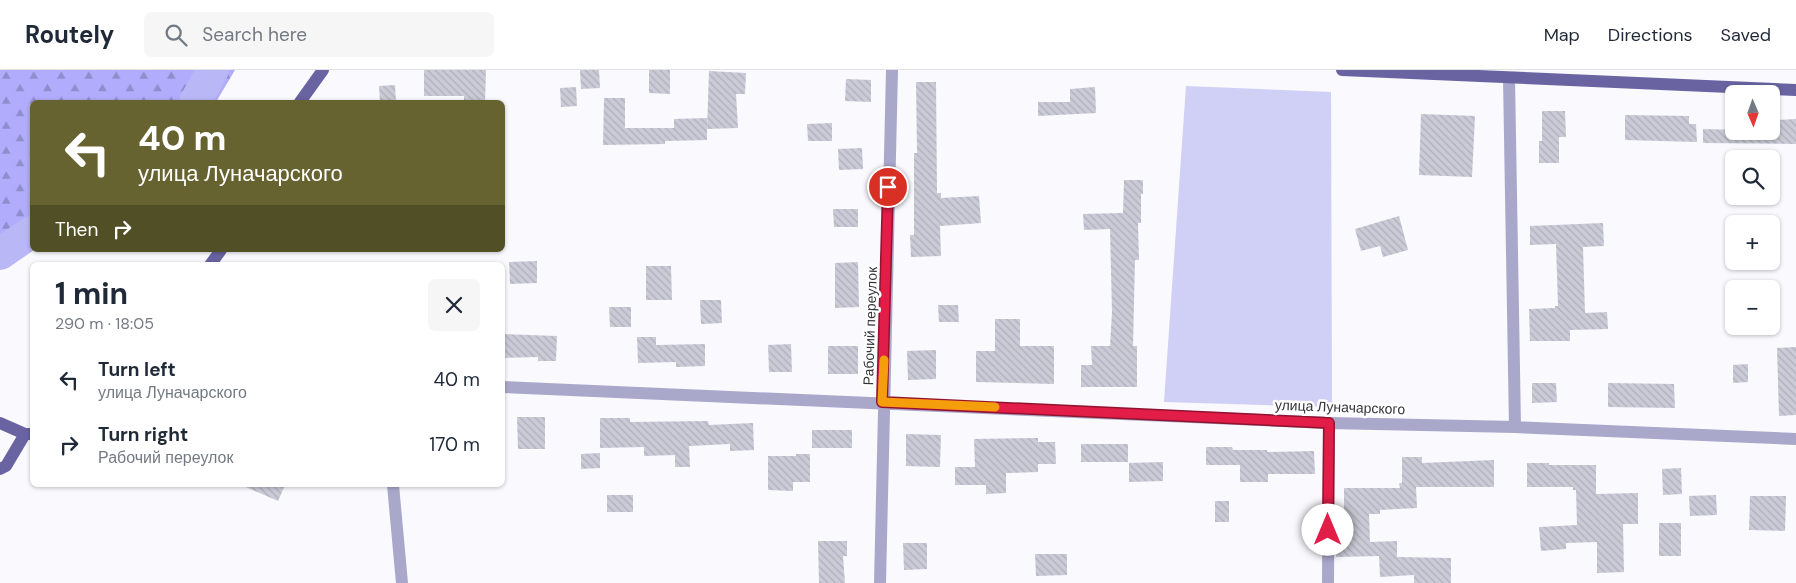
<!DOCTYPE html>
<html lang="en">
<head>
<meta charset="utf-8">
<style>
  :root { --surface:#fff; --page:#f6f6f7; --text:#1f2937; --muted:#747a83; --line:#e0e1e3 }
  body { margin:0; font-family:"DM Sans",sans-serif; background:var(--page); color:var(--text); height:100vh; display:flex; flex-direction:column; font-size:19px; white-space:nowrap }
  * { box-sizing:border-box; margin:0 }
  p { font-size:16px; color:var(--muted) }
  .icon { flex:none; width:28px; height:28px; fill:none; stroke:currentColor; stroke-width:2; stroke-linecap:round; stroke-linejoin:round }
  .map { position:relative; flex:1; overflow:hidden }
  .drawer { position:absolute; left:30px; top:192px; width:475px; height:225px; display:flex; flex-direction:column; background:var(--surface); border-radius:8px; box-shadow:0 1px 4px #0004 }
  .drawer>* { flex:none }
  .hud { position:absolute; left:30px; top:30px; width:475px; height:152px; border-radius:8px; box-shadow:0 1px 4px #0004; background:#666330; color:#fff; overflow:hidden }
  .needle { width:32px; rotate:178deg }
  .buttons { position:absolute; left:1725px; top:15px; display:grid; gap:10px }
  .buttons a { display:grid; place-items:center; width:55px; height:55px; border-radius:8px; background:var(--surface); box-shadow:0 1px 4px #0004; font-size:25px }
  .pin { position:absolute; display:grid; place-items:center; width:42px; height:42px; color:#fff; margin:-21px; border:2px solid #fff; border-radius:50%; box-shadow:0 1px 5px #0007 }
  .me { position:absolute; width:55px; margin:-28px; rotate:0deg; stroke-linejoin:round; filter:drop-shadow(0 0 4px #0008) }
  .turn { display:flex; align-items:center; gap:18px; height:105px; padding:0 25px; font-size:22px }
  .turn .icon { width:65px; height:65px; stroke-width:2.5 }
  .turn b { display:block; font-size:35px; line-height:42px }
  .then { display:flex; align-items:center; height:48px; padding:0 25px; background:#0003; gap:10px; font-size:19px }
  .round { display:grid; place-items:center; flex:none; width:52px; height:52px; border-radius:8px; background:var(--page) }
  .headline { display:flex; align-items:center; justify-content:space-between; height:85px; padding:0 25px }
  h1 { font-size:30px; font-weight:700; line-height:38px }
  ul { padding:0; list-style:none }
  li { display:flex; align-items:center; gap:15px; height:65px; padding:0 25px }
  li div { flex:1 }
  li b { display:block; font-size:19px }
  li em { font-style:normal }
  header { display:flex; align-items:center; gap:30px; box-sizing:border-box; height:70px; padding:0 25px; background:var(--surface); border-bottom:1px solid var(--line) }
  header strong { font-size:24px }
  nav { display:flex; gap:28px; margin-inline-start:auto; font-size:18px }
  .search { width:350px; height:45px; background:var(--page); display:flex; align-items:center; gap:12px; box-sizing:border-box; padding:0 18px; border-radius:8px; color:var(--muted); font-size:19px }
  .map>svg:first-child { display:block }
</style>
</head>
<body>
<header>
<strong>Routely</strong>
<div class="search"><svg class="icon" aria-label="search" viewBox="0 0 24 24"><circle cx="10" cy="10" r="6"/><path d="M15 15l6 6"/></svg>Search here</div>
<nav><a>Map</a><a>Directions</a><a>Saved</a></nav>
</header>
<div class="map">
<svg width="1796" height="513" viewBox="0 0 1796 513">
  <defs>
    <pattern id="forest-firs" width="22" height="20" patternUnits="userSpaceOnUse" patternTransform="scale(1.25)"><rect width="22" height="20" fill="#b1acfb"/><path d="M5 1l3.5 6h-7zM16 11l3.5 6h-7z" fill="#918dcc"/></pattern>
    <pattern id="building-back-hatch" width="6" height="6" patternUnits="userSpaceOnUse" patternTransform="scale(1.25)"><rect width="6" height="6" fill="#cbcbd8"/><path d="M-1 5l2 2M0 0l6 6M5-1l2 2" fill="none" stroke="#afafba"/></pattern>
  </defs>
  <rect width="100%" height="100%" fill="#f9f9fe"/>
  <!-- grass -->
  <path fill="#d0cff5" d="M1186,16l145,6 1,315 -168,-5z"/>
  <!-- forest -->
  <path fill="url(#forest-firs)" d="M0,0h235l-19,32h-184v139l-32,22z"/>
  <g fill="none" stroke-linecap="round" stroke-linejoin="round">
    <!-- river -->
    <path stroke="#b9b7f6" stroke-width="32" d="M195,32l18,-32
      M0,184l32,-22"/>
  </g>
  <!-- building -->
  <path fill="url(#building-back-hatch)" d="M424,0h62l-1,32h-21v-6h-40z
    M580,0h19l1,18 -19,1z
    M649,0h21v24l-21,-1z
    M709,1l37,2 -1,21h-9l2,34 -31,1z
    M846,9l25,1v22l-26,-1z
    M916,12h20l1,111h4v5l38,-2 2,27 -41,3 1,30 -30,1 -1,-22h4v-82h3z
    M395,15l1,17h-16l-1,-16z
    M576,17l1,19 -16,1 -1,-19z
    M1095,17l1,26 -58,3v-14h32v-13z
    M604,28h21v30h49v-9l33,-1v22l-42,1v3l-62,1z
    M1542,41h23l1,26h-7v26h-20v-22h3z
    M1421,44l54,2 -3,61 -53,-2z
    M1625,45l64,1v8h7l1,18 -72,-2z
    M1796,49v25l-93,-1v-14l73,2v-11z
    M832,53v18h-24l-1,-17z
    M862,78l1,21 -24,1 -1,-21z
    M1124,110h19v14h-2v29h-3l1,37h-4l-2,86h4v41h-56v-22h11l-1,-19h19l2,-34 -2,-83 -26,1 -1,-16 40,-1z
    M833,139h25v18h-24z
    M1399,146l9,34 -25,7 -3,-11 -19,5 -6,-22z
    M1603,153l1,23 -21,1 2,66 22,-1 1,17 -38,1v11h-40l-1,-32 26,-1v-2h3l-2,-62 -26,1v-19z
    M537,191v22l-27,1 -1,-22z
    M858,192l1,45 -24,1v-45z
    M646,196h25l1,34h-26z
    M700,230h21l1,23 -21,1z
    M938,235h20l1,17h-20z
    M609,237h22v20h-21z
    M995,249h25v27h34v38l-78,-2v-31h19z
    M502,264l55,2 -1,25h-18v-4l-36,1z
    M637,267h19v8l49,-1v22l-29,1v-5l-38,1z
    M791,274l1,28h-23l-1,-27z
    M828,276h30v28h-30z
    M1796,277v68l-17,1 -2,-68z
    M936,280v29l-28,1 -1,-29z
    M1748,294v18l-15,1v-18z
    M1532,313h24l1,19 -25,1z
    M1608,313l66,1 1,24 -67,-1z
    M517,347h28v32h-27z
    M600,348h30v4l78,-1 1,4 44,-2 1,27 -24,1v-7l-41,2 1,21h-15v-12l-31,1v-9l-44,1z
    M812,360h40v18h-40z
    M906,364l35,1 -1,32 -34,-1z
    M1038,368v4h17l1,22h-18v8l-32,1v20l-20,1v-9h-31v-18h20l-1,-28z
    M1081,374h47v18h-47z
    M1206,377h26l1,3h34v2l47,-1 1,23h-47v8h-28v-17h-34z
    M600,383v15l-19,1v-15z
    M796,384h14v28h-17v9l-25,-1v-34h28z
    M1402,387h20v6l72,-3v27h-78l1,21 -37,2v4h-11l1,28 27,-1v16l54,1v25h-37v-8l-34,2 -1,-21 -43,1v-13l6,-1v-16h2v-39h56l-1,-5h3z
    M1163,392v19l-34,1v-19z
    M1527,393h22v2h47v29l42,-1v31h-15l1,48 -27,1v-31l-31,1v6l-25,2 -2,-24 38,-2 -1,-35h-3v-3h-46z
    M1681,398l1,26 -19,1 -1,-26z
    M241,415h44l-7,16z
    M607,425h26v17h-26z
    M1716,425l1,20 -27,1 -1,-20z
    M1750,426h36l-1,35 -36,-1z
    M1215,431h14v21h-14z
    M1659,453h22v33h-22z
    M818,471h29v15h-4l2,27h-26z
    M903,473h24v26l-23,1z
    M1035,484h32v21l-31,1z"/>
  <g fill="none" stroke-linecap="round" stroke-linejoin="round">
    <!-- minor -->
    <path stroke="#a9a8cb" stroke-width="12" d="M1509,8l6,349
      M502,317l827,36 186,4 281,12
      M393,415l9,98
      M880,513l12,-513
      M1328,513l1,-160"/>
    <!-- major -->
    <path stroke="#6964a1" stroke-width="12" d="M1342,0l454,20
      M300,32l23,-32
      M210,195l11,-15
      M0,353l25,11
      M0,399l6,-3 19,-32h7"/>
  </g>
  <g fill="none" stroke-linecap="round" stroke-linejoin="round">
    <!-- route casing -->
    <g stroke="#92132f" stroke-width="12">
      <path id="route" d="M888,117l-6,215 447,21 -1,107"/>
    </g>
    <!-- route -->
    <use href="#route" stroke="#e11d48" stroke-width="9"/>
    <!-- slow -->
    <path stroke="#f59e0b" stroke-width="9" d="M884,290l-2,42 113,5"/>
  </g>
  <g text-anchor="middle" stroke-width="5" stroke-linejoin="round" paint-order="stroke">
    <!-- street labels -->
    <g font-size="14" fill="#343439" stroke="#fff">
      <text transform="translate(870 256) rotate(-88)" y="5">Рабочий переулок</text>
      <text transform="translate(1340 337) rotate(2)" y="5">улица Луначарского</text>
    </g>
  </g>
</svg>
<div class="buttons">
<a><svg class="needle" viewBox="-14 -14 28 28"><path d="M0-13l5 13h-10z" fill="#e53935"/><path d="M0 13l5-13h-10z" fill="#747a83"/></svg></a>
<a><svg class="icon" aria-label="search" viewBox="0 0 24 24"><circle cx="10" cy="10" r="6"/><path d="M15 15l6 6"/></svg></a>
<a>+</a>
<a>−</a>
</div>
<div class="pin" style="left:888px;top:117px;background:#d93025"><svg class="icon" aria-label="arrive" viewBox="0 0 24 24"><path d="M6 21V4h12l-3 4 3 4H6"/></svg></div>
<svg class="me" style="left:1328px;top:460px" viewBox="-20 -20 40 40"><circle r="19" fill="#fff"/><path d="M0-13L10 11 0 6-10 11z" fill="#e11d48"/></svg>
<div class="hud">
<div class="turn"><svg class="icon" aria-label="left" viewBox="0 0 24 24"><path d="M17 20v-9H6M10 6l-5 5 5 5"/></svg><div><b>40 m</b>улица Луначарского</div></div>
<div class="then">Then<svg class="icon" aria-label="right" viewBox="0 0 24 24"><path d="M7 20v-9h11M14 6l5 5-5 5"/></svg></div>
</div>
<section class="drawer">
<div class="headline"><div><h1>1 min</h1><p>290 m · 18:05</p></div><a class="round"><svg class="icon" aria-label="close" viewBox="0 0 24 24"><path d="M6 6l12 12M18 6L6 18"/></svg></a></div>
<ul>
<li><svg class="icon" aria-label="left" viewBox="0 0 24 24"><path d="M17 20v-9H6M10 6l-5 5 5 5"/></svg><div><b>Turn left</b><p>улица Луначарского</p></div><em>40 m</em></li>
<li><svg class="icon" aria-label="right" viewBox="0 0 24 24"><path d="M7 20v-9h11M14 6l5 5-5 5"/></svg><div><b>Turn right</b><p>Рабочий переулок</p></div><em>170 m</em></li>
</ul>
</section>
</div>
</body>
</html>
